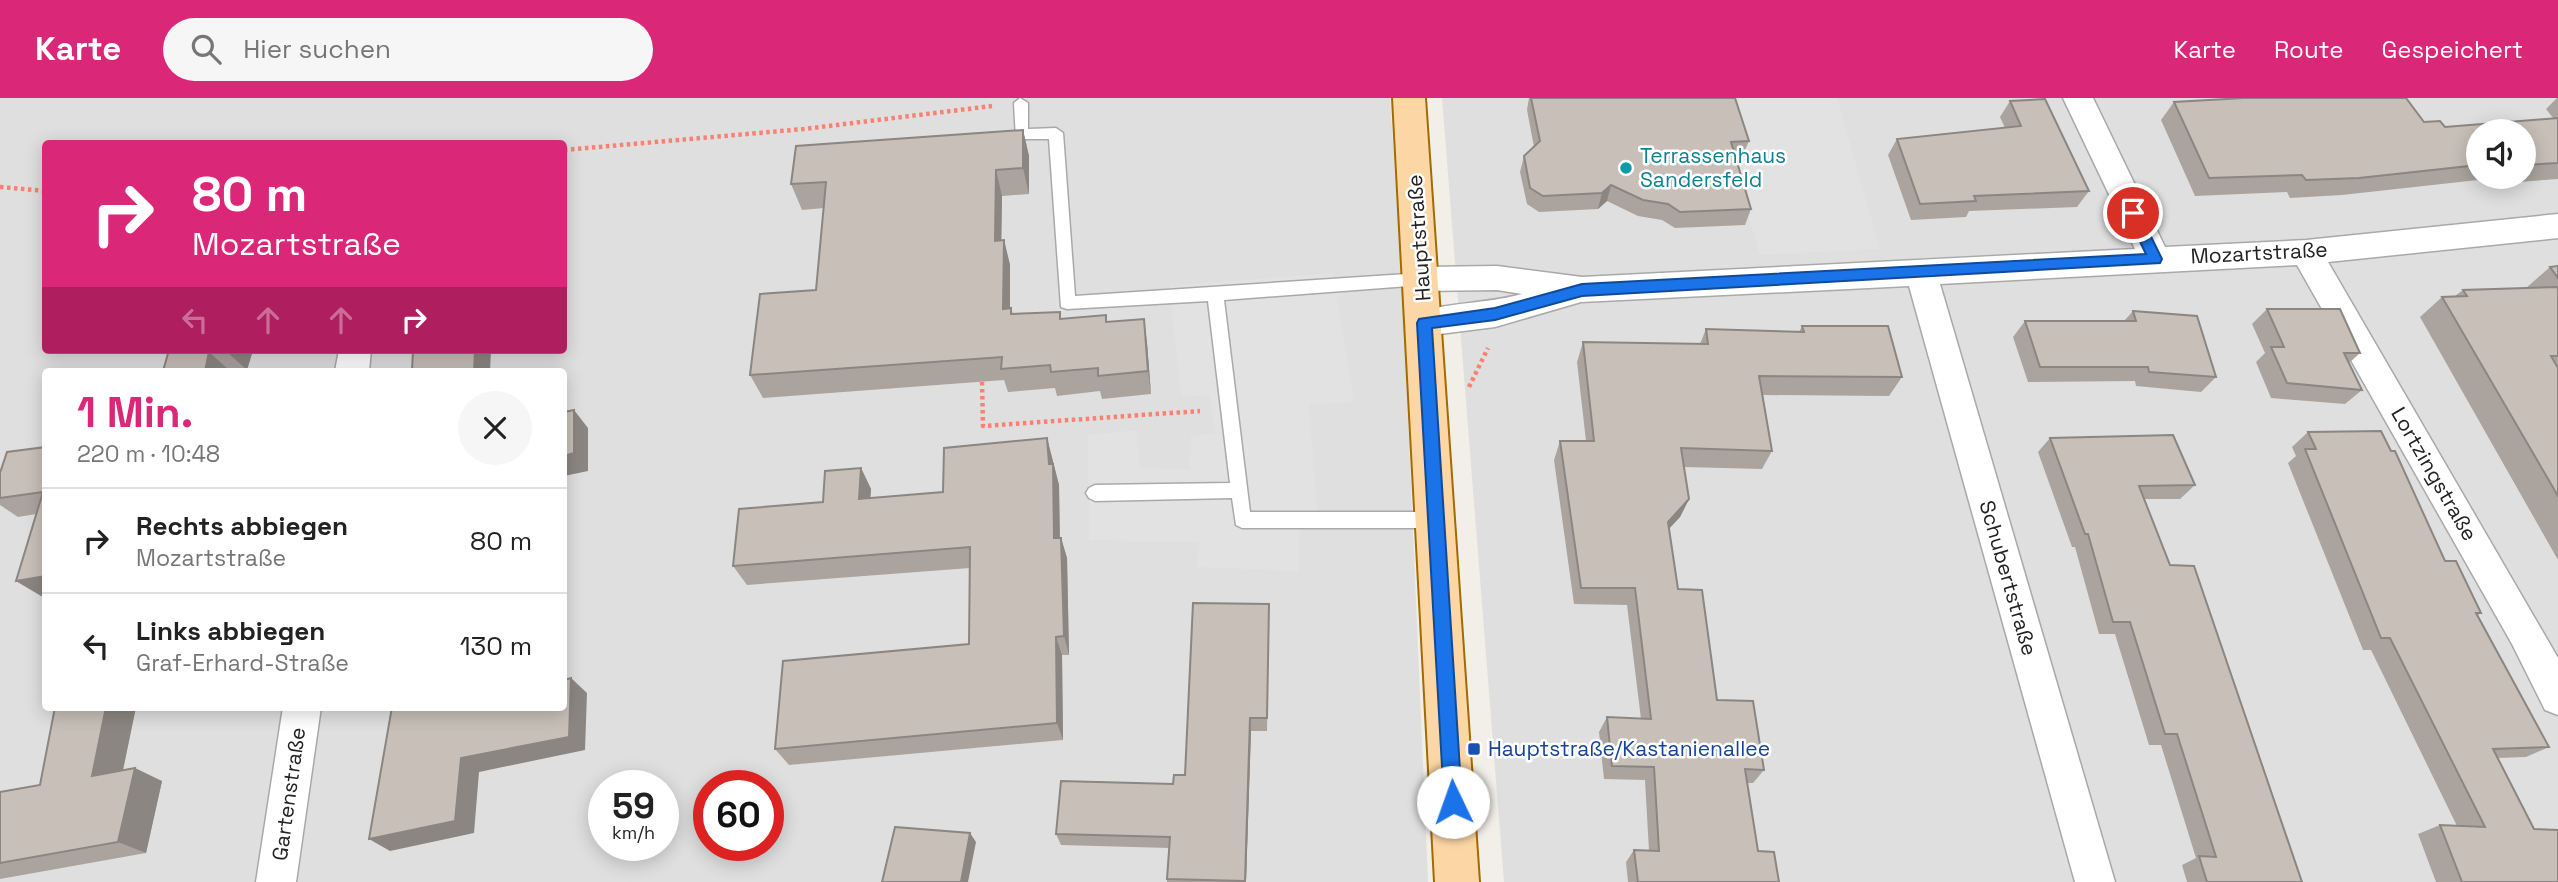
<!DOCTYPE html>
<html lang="de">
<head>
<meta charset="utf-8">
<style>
  :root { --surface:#fff; --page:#f6f6f6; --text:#222; --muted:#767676; --line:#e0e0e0; --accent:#db2777 }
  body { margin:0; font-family:"Space Grotesk",sans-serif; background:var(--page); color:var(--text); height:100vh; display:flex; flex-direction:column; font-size:26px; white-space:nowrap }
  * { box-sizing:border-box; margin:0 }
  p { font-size:23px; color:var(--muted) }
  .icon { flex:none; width:38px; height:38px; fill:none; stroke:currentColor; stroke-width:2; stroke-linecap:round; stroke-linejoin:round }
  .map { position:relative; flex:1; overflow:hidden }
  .side { position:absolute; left:42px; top:270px; width:525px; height:343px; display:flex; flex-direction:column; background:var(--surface); border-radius:7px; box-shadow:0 4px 18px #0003 }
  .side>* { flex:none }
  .guide { position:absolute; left:42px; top:42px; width:525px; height:214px; border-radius:7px; box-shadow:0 4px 18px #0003; background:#db2777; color:#fff; overflow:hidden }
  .fabs { position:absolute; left:2466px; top:21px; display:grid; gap:14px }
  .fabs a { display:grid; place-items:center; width:70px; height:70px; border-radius:50%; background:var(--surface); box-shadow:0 4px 18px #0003; font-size:35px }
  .speed { position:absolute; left:588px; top:672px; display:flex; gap:14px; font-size:35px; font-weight:700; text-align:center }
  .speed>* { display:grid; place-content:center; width:91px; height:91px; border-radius:50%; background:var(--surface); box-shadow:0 4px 18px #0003; line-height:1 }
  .speed small { font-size:18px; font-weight:400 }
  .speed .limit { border:10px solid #d22; background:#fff; color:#111 }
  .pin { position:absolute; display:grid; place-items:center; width:60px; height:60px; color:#fff; margin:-30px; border:4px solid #fff; border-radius:50%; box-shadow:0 2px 7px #0007 }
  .me { position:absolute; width:77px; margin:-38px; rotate:357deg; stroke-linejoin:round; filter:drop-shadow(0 0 5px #0008) }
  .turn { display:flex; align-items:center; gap:24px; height:147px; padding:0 35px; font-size:32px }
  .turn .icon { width:91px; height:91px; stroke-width:2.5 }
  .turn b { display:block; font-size:49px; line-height:60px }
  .lanes { display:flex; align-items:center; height:66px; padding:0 35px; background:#0003; justify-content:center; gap:35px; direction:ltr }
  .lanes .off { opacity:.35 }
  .round { display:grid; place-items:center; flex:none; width:74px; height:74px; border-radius:37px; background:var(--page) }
  .headline { display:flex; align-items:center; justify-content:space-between; height:119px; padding:0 35px }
  h1 { font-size:42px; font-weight:700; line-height:52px; color:var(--accent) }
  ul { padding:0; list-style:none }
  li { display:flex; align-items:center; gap:21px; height:105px; padding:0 35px; border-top:2px solid var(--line) }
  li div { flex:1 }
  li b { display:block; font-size:26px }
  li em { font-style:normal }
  header { display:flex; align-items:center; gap:42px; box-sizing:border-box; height:98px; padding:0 35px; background:var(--accent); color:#fff }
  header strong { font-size:33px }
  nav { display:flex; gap:38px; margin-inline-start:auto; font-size:24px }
  .search { width:490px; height:63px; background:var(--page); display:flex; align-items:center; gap:18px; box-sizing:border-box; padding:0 24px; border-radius:38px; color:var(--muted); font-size:26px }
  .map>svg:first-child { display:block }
</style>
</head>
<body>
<header>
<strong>Karte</strong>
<div class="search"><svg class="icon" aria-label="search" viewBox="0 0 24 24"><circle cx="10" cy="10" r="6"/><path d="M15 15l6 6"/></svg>Hier suchen</div>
<nav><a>Karte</a><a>Route</a><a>Gespeichert</a></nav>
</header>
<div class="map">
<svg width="2558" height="784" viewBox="0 0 2558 784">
  <rect width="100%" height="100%" fill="#f2efe9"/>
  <!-- residential -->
  <path fill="#e0dfdf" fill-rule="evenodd" d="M0,0h1390l13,200 25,584h-1428zM46,46h518v206h-518zM46,273h518v336h-518zM604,688h59v59h-59zM709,688h59v59h-59z
    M1442,0h1116v784h-1054zM2478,33h46v46h-46z"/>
  <!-- parking -->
  <path fill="#e2e2e2" d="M1714,0h123l43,151 -120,6z
    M1333,175l21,129 -45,2 9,116 -18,1 -2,50 -101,-4 2,-25 -110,-2 -1,-105 48,-5 4,38 49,2 2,-34 24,-2 -6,-39 -28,2 -12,-111z"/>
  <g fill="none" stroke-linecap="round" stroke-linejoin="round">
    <!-- lane casing -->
    <g stroke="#a9a9a9" stroke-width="3">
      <path id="lane" d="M1020,0l8,5v26l28,-1 7,5 12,163 347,-23 6,2 2,4 -2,4 -6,2 -198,15 26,212h186l6,3 3,5 -3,5 -6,3h-194l-6,-3 -4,-27 -137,3 -6,-3 -3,-5 3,-5 6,-3 135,-2 -22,-182 -141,8 -6,-2 -12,-168h-33l-2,-36z"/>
    </g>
    <!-- street casing -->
    <g stroke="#a9a9a9" stroke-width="3">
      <path id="street" d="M2063,0h30l72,149 141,-7 252,-26v24l-230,24 230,396v57l-13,-5 -33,-66 -215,-379 -357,19 175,598h-40l-166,-596 -328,16 -86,25 -71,9 -11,-4 -5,-9 5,-9c34,-12 73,-10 109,-20l-25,-4 -75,1 -11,-3 -5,-9 5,-9 11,-3 75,-1 85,11 553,-28z
        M339,252h32l-2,21h-34z
        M283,609h38l-25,175h-40z"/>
    </g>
    <!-- primary casing -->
    <g stroke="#a06b00" stroke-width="4">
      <path id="primary" d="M1393,0h32l54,784h-44z"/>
    </g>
    <!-- path -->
    <path stroke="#fa8072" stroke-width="4.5" stroke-dasharray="3.5 3.5" stroke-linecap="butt" d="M564,52l240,-21 188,-23
      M0,89l46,4
      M982,284l1,44 217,-15
      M1469,289l19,-39"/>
    <!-- lane -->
    <use href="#lane" fill="#fff" fill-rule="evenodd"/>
    <!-- street -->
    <use href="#street" fill="#fff" fill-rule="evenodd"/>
    <!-- primary -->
    <use href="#primary" fill="#fcd6a4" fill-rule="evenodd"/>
  </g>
  <!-- wall -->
  <path fill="#aba49e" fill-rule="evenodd" d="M1529,0h206l14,43 -7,16h-6l15,52 -6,16 -70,3 -13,-8 -24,-4 -31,-15 -9,8 -59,3 -12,-8 -7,-32 4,-16 10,-9 -7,-37z
    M2557,0h1v81l-67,5 -4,-5 -145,16 -52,3 -3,-6 -92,4 -34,-76 13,-18 250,20 21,5 108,-9 -7,-9zM2478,33h46v46h-46z
    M2010,3l79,90 -12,16 -108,4 -3,6 -55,3 -23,-65 9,-16 108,-11 -5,-11z
    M1023,32l6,26v38l-27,2 -1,44h3l6,25v43h1l2,6 47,-2 1,7 46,3 40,21 4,51 -49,5 -2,-8 -43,5 -2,-8 -47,4 -4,-12 -241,18 -13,-23 66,-85 8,-82 -22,2 -11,-26z
    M2558,168v294l-138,-243 22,-20 13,-1 8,-6 63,-2 24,-21z
    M2267,211l93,44 -11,10 13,27 -17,14 -74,-6 -15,-36 9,-9 -13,-29z
    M2133,213l83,66 -15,15 -65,-6 -1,-5 -107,1 -15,-45 12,-16h99z
    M1802,228l100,51 -13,19 -126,-1 9,56 -10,18 -78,-2 5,32 -9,18 -11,12 9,60 39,111 47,70 -11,13h-6l11,68 21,31h-151l-2,-20 8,-12 15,1 -4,-71 -41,-1 -5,-47 8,-15 34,2 -14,-114 -53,-1 -20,-144 6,-19h26l-9,-79 6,-20 117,2 6,-15 93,3z
    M169,252h84l-6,20 -12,1h-72z
    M2308,334l137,129 36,52 -3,2 71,132 -23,10 -28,1 60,124h-122l-18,-48 22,-9 17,1 -86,-176h-8l-75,-187 8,-7 -4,-9z
    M1047,340l12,47 1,53h1l6,20 2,97h-7l1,85 -274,25 -14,-16 194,-105 1,-76 -223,17 -14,-19 90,-64 38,-34 10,21 -1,9 73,-6z
    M2050,340l145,47 -15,14h-36l26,66 132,317h-115l-5,-17 14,-7 -35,-113h-12l-34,-111h-16l-24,-87h-3l-34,-95z
    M46,349l-3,150 -27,-16 20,-67 -18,3 -18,-12v-32z
    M1269,506l-2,127h-16l-5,151h-79v-3l2,-31 -108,-3 -5,-11 117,-50 12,-9z
    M55,609h81l-13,63 39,11 -16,72 -146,26v-87l40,-7z"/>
  <!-- shaded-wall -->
  <path fill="#8b8681" d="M1023,32l6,26v38l-6,-26z
    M996,72l6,26 -1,70 -6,-25z
    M1611,87l-4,16 -9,8 4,-16z
    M1004,142l6,25v68l-7,-24z
    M1144,221l3,24 4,51 -3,-23z
    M227,252h26l-6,20 -21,-19z
    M475,252h16l-1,21h-16z
    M209,254l21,19h-25z
    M574,312l14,18v43l-24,5v-20z
    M1047,340l12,47 1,73 -6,-20z
    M861,370l10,21 -2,31 -10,-21z
    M1689,401l-9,18 -21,22 9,-17z
    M1061,440l6,20 2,97 -5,-19z
    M46,478v21h-3l-27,-16z
    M1056,539l6,18 1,85 -6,-17z
    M571,580l16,15 -2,57 -106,22 -5,61 -84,18 -21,-12 92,-81z
    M106,609h30l-17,82 -27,-13z
    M1250,620l1,13 -5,151h-1z
    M135,670l27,13 -16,72 -28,-11z
    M970,735l6,9 -8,40h-7z"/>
  <!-- building -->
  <path fill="#c7bfb8" stroke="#8b8681" stroke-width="2" d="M1531,0h204l14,43 -18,1 20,67 -71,3 -12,-8 -25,-4 -32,-15 -9,8 -59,3 -13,-8 -6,-32 16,-15z
    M2244,0h162l18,24 16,-1 5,6 113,-9v45l-34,2v-34h-46v34l-119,13 -53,2 -4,-5 -93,3 -35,-76z
    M2045,1l44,92 -115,5 2,5 -56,3 -23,-65 124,-13 -11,-25z
    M1023,32v38l-27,2 -1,71 9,-1 -1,69 8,-1v6l49,-2v7l46,-4v7l38,-3 4,52 -50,5v-8l-47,4 -1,-7 -49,4 1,-12 -252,18 10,-81 56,-4 10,-108 -35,2 5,-38z
    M2558,168v12l-8,-11z
    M2558,189v69h-7l7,12v128l-116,-199 25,-1 -4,-6z
    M2267,211h73l20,44h-16l18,37 -75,-7 -16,-36h13z
    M2133,213l64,5 19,61 -67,-5 -1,-5h-108l-15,-46h111z
    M1802,228h86l14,51 -143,-1 13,75 -91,-3 8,51 -21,23 10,67 24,1 15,110 36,1 11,69 -19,-1 13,82 16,1 5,30h-141l-4,-32 25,1 -5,-84 -42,-1 -5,-49 44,2 -16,-131h-54l-21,-147h34l-11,-99 125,2 -2,-15 98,3z
    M169,252h58l-18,2 -4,19h-42z
    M413,252h62l-1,21h-62z
    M574,312v43l-10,3v-44z
    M2381,333l10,20h4l50,110h11l25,52h-5l73,134 -56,2 41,80 24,1v52h-96l-22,-57 45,2 -95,-189h-9l-76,-189h11l-8,-17z
    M2173,337l22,50 -56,1 31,79 24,1 108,316h-95l-8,-26 17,1 -39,-123h-12l-35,-112h-17l-25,-88h-3l-35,-96z
    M1047,340l2,26h4l1,74h7l3,98 -8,1 1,86 -282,26 8,-88 186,-17 1,-97 -237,19 6,-57 84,-7 2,-31 36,-3 -2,31 84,-7 1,-44z
    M46,349v129l-30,5 27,-89 -43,6v-25l7,-21z
    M1193,505l76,1 -2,114h-17l-5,163 -78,-2 3,-42 -114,-3 5,-53 112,3 1,-9h11z
    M571,580l-2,59 -108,21 -6,63 -86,18 23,-132h172v-27z
    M55,609h51l-14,69 43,-8 -17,74 -118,21v-71l40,-7z
    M895,729l75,6 -9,49h-79z"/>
  <!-- route -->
  <path fill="#1a73e8" stroke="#114b97" stroke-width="2" d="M2133,110l5,2 24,49 -2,4 -578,33 -87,24 -63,8 30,474 -3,6 -6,3 -7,-3 -2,-6 -27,-479 2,-4 76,-11 87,-24 564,-30 -20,-41z"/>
  <!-- markers -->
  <circle fill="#0f9aa8" stroke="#fff" stroke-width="2.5" cx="1626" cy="70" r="7"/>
  <rect fill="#1a4fb4" stroke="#fff" stroke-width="2.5" x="1467" y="644" width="14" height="14" rx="3.5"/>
  <g text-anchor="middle" stroke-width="5" stroke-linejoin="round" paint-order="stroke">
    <!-- culture labels -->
    <g font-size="21" fill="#0d838f" stroke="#fff" text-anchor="start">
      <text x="1640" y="65">Terrassenhaus<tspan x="1640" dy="24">Sandersfeld</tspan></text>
    </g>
    <!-- street labels -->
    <g font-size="21" fill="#222" stroke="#fff">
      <text transform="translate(1419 140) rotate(-94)" y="7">Hauptstraße</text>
      <text transform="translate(2259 155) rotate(-3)" y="7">Mozartstraße</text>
      <text transform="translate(2434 376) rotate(60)" y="7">Lortzingstraße</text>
      <text transform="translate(2008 480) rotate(74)" y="7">Schubertstraße</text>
      <text transform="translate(289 696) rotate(-82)" y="7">Gartenstraße</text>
    </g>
    <!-- transit labels -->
    <g font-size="21" fill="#164399" stroke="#fff" text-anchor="start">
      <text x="1488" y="658">Hauptstraße/Kastanienallee</text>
    </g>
  </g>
</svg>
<div class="fabs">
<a><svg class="icon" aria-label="sound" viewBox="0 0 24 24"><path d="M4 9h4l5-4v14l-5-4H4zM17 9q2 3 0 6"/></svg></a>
</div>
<div class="speed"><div>59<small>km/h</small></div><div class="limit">60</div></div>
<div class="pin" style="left:2133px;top:115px;background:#d93025"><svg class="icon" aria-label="arrive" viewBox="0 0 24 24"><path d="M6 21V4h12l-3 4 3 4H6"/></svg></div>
<svg class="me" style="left:1453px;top:704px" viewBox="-20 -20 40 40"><circle r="19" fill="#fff"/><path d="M0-13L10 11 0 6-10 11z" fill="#1a73e8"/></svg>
<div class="guide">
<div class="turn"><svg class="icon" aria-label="right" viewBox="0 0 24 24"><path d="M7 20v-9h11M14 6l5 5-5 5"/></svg><div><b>80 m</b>Mozartstraße</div></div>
<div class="lanes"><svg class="icon off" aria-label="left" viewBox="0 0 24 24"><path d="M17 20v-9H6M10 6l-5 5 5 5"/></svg><svg class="icon off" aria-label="ahead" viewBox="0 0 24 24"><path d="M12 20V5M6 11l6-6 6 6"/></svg><svg class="icon off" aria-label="ahead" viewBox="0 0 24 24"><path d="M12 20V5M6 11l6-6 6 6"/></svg><svg class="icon" aria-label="right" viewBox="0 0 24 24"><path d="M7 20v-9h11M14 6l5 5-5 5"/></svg></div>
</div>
<section class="side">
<div class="headline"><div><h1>1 Min.</h1><p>220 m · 10:48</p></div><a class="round"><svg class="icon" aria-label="close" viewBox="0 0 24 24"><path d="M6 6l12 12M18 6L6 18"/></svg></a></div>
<ul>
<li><svg class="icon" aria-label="right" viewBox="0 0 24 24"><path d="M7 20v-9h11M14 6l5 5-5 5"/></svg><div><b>Rechts abbiegen</b><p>Mozartstraße</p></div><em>80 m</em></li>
<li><svg class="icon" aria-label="left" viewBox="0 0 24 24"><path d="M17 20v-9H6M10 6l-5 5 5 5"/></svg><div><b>Links abbiegen</b><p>Graf-Erhard-Straße</p></div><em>130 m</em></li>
</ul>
</section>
</div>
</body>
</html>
